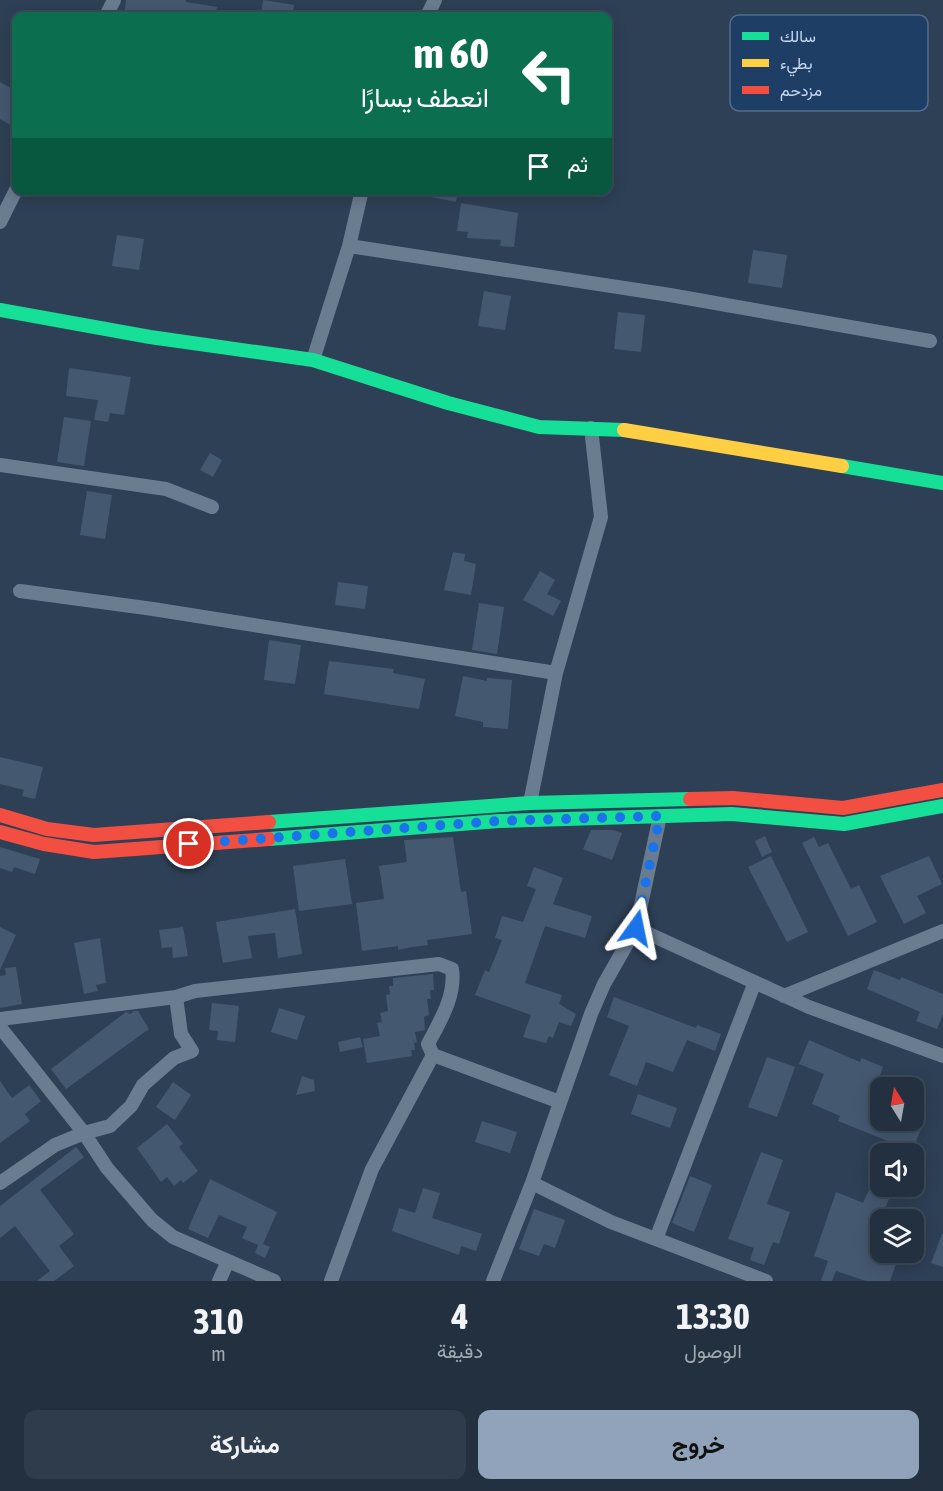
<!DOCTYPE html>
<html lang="ar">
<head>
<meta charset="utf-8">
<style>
  :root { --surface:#223040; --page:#2e3c4b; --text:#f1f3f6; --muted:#a2a9b1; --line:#3f4b59; --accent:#91a3bb }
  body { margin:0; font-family:"Asap Condensed",Vazirmatn,sans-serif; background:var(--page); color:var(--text); direction:rtl; height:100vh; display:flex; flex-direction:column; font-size:22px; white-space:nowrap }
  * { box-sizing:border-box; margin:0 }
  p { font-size:20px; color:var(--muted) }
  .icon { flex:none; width:33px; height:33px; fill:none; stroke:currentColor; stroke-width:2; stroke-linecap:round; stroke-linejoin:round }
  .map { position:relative; height:1281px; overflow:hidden; direction:ltr }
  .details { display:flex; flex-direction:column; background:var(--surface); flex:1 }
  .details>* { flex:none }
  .banner { position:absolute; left:12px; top:12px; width:600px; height:183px; border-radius:12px; box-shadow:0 3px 15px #0003,0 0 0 2px var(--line); direction:rtl; background:#0b6e4f; color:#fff; overflow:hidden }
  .needle { width:39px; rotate:349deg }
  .tools { position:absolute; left:870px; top:1077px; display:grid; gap:12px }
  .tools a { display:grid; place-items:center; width:54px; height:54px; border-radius:12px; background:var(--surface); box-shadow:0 3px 15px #0003,0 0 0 2px var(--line); font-size:30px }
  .pin { position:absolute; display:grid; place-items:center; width:51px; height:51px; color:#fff; margin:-26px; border:3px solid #fff; border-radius:50%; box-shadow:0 2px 6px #0007 }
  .me { position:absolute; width:66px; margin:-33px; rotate:12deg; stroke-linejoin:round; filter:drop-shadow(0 0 4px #0008) }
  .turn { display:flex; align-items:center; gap:21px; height:126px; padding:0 24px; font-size:27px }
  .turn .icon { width:78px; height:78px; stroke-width:2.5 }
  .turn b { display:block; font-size:42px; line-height:51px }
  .then { display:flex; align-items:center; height:57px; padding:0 24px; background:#0003; gap:12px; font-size:22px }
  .eta { display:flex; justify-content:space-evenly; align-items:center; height:102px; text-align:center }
  .eta b { font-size:36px; font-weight:700; line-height:42px }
  .cta { display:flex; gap:12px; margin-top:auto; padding:12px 24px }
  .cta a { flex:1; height:69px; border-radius:12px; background:var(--accent); color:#111; font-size:24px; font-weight:700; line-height:69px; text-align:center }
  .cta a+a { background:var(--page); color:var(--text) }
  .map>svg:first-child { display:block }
</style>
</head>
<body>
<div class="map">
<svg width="943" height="1281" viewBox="0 0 943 1281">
  <rect width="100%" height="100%" fill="#2e4056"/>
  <!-- building -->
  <path fill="#445870" d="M126,0h60v2l31,5 -2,9h-91z
    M263,0l31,5 -2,11h-31z
    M0,82l16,9v37l-16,-9z
    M423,190h35l-2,12 -34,-7z
    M461,203l57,10 -4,34 -14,-1 1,-6 -34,-2 1,-6 -11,-1z
    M117,235l27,4 -5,31 -27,-4z
    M753,250l34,5 -5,33 -34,-5z
    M484,291l27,5 -6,34 -27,-4z
    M618,312l27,3 -4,37 -27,-3z
    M69,368l62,9 -7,38 -14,-2 -2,9 -14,-2 4,-20 -32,-4z
    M64,417l27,4 -7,45 -27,-4z
    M210,453l12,7 -9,17 -13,-7z
    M87,491l25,4 -7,44 -25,-4z
    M453,552l12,2 -1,7 12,3 -5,31 -27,-5z
    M540,571l15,9 -8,14 14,7 -8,15 -30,-16z
    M338,582l30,4 -3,23 -30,-4z
    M479,603l25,4 -7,47 -25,-4z
    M269,640l32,5 -6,39 -31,-4z
    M329,661l65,8 -1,4 32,6 -6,30 -95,-15z
    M463,676l24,5v-3l25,2 -4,49 -25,-2v-5l-28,-6z
    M0,757l43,10 -8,32 -13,-3 2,-6 -24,-6z
    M591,830h22l9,3 -10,27 -29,-11z
    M765,836l7,16 -10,5 -7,-16z
    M453,837l8,55 5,-1 6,43 -45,6 1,5 -16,2 -14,3v-4l-36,5 -6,-48 28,-4 -5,-33 28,-4 -3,-22z
    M814,837l5,10 9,-4 23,46 8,-4 18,37 -29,14 -46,-93z
    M0,847l40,12 -5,15 -21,-7 -2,5 -12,-4z
    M771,856l37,76 -21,10 -39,-75z
    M929,856l13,28 -25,12 9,17 -22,11 -24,-48z
    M345,859l7,45 -53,7 -6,-45z
    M534,867l29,11 -10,26 39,12 -7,22 -40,-12 -20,57 37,12 -3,9 17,10 -5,12 -12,-4 -6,16 -4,-2 -3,7 -23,-6 8,-22 -56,-20 10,-25 4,2 13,-32 -7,-2 7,-22 21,6 13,-33 -9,-3z
    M295,909l7,45 -24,4 -3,-25 -27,3 4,22 -29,5 -7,-41z
    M0,927l16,8 -16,35z
    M183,927l5,29 -15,2 -1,-11 -10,1 -3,-18z
    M100,938l6,45 -10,2 2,6 -14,3 -10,-51z
    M16,967l6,37 -22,4v-32l6,-1 -1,-7z
    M874,970l26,10 1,-3 42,17v20l-6,15 -21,-8 4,-9 -53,-23z
    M433,974l1,16h-4l1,9h-4l2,16 -5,2 1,13 -10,2 2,10 -3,1 1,7h-4l1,6 -45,7 -4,-24 17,-3 -3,-13 5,-1 -2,-9 8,-2 -2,-16 4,-1 -1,-8h4v-8z
    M614,997l82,31 1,-3 24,9 -6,17 -28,-11 -14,32 -27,-10 -9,24 -28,-11 20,-49 -22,-9z
    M212,1003l27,3 -4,36 -18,-2 1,-9 -9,-1z
    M279,1008l26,8 -8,24 -26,-8z
    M134,1011h4l11,18 -83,60 -15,-20 75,-57 4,2z
    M360,1037l3,10 -23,5 -2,-10z
    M809,1040l51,22 2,-4 21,9 -11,28 8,4v21h34v-5l11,4 -14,35h-26l5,-12 -52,-21 2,-5 -28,-12 12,-30 -25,-10z
    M767,1057l28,10 -18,50 -29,-10z
    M302,1076l12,4 1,11 -19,4z
    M0,1081l12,17 17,-13 12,16 -16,13 5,7 -30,22z
    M173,1082l18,13 -16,25 -19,-13z
    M638,1094l39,14 -7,20 -39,-14z
    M482,1121l35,11 -7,21 -35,-11z
    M167,1124l16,20 -4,3 19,24 -15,12 -2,-3 -7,6 -7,-9 -6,5 -24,-34z
    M76,1147l8,10 -44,33 34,44 -15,12 15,20 -20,15h-17l13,-10 -35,-45 -15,12v-32z
    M761,1152l22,8 -16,44 23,8 -11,32 -6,-2 -9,23 -14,-5 4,-12 -26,-9z
    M690,1176l22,9 -18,47 -22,-9z
    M210,1179l67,33 -14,32 7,3 -5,11 -10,-5 3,-8 -16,-7 5,-11 -28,-12 -11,23 -20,-9z
    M423,1188l17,5 -8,25 50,16 -6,17 -15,-5 -2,9 -67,-24 7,-23 16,5z
    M869,1190l20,9 -21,49 30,10 -8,23h-24l-30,-10 -4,10h-11l7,-20 -14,-5 22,-64 27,11z
    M534,1209l31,11 -10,28 -11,-4 -5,12 -20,-7z
    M942,1234h1v33l-12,-4z"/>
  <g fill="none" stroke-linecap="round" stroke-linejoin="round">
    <!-- street -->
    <path stroke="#6a7c90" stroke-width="14" d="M106,16l8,-16
      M427,16l8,-16
      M0,222l16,-32
      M349,246l321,49 260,46
      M313,360l36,-114 13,-56
      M0,465l166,24 46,18
      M20,591l133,18 403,64
      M530,803l26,-130 45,-156 -10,-89
      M636,928l24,-112
      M784,996l159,-65
      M0,1019l176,-22
      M0,1027l84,106 23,35 45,52 21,17 55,24 -9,20
      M0,1183l55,-38 29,-12 26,-7 21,-20 12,-21 31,-27 18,-7 -11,-17 -5,-37 19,-6 244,-27 13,5c4,27 -12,52 -24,75l5,11 127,47
      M532,1183l79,39 155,59
      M656,1239l99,-257
      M228,1261l46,20
      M331,1281l41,-112 61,-114
      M493,1281l39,-98 59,-169 13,-30 32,-56 173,79 134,49"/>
    <!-- fast -->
    <path stroke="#16e098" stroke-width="14" d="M0,310l150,27 163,23 135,43 91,24 85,3
      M842,466l101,17
      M269,822l261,-19 160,-4
      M269,839l230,-18 233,-7 112,10 99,-18"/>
    <!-- slow -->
    <path stroke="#ffcf43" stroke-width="14" d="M624,430l218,36"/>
    <!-- jam -->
    <path stroke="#f24e42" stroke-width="14" d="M690,799l43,-1 110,10 100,-18
      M0,815l47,14 47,6 175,-13
      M0,832l44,12 50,8 175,-13"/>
  </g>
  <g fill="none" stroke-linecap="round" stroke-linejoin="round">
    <!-- route -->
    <path stroke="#1a73e8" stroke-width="10" stroke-dasharray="0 18" d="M189,844l310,-23 161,-5 -24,112"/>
  </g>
  <!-- legend -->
  <rect x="730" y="15" width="198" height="96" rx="9" fill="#1e3e66" stroke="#516c90" stroke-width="1.5"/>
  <rect x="742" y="32" width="27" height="8" fill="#16e098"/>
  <rect x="742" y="59" width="27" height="8" fill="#ffcf43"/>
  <rect x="742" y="86" width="27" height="8" fill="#f24e42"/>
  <g font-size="16" fill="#c7d9f2">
    <text x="780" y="42">سالك</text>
    <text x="780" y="69">بطيء</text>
    <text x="780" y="96">مزدحم</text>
  </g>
</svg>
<div class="tools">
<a><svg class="needle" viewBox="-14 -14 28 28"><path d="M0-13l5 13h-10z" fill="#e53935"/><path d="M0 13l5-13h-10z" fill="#a2a9b1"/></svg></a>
<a><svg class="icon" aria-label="sound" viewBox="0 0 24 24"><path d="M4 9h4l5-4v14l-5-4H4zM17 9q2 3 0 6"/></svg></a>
<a><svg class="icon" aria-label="layers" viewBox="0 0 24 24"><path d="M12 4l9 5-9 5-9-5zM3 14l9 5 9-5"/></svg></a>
</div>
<div class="pin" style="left:189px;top:844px;background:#d93025"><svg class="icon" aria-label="arrive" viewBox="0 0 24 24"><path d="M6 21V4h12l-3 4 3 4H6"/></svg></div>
<svg class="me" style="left:636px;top:928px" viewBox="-20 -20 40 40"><path d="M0-17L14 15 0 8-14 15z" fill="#1a73e8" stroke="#fff" stroke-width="4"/></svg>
<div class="banner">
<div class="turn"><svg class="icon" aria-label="left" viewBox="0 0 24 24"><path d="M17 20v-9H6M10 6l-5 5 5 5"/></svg><div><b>60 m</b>انعطف يسارًا</div></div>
<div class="then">ثم<svg class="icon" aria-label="arrive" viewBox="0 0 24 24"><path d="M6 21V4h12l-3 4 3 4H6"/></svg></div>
</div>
</div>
<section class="details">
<div class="eta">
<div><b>13:30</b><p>الوصول</p></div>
<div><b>4</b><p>دقيقة</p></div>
<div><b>310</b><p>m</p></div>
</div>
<div class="cta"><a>خروج</a><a>مشاركة</a></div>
</section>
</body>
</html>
